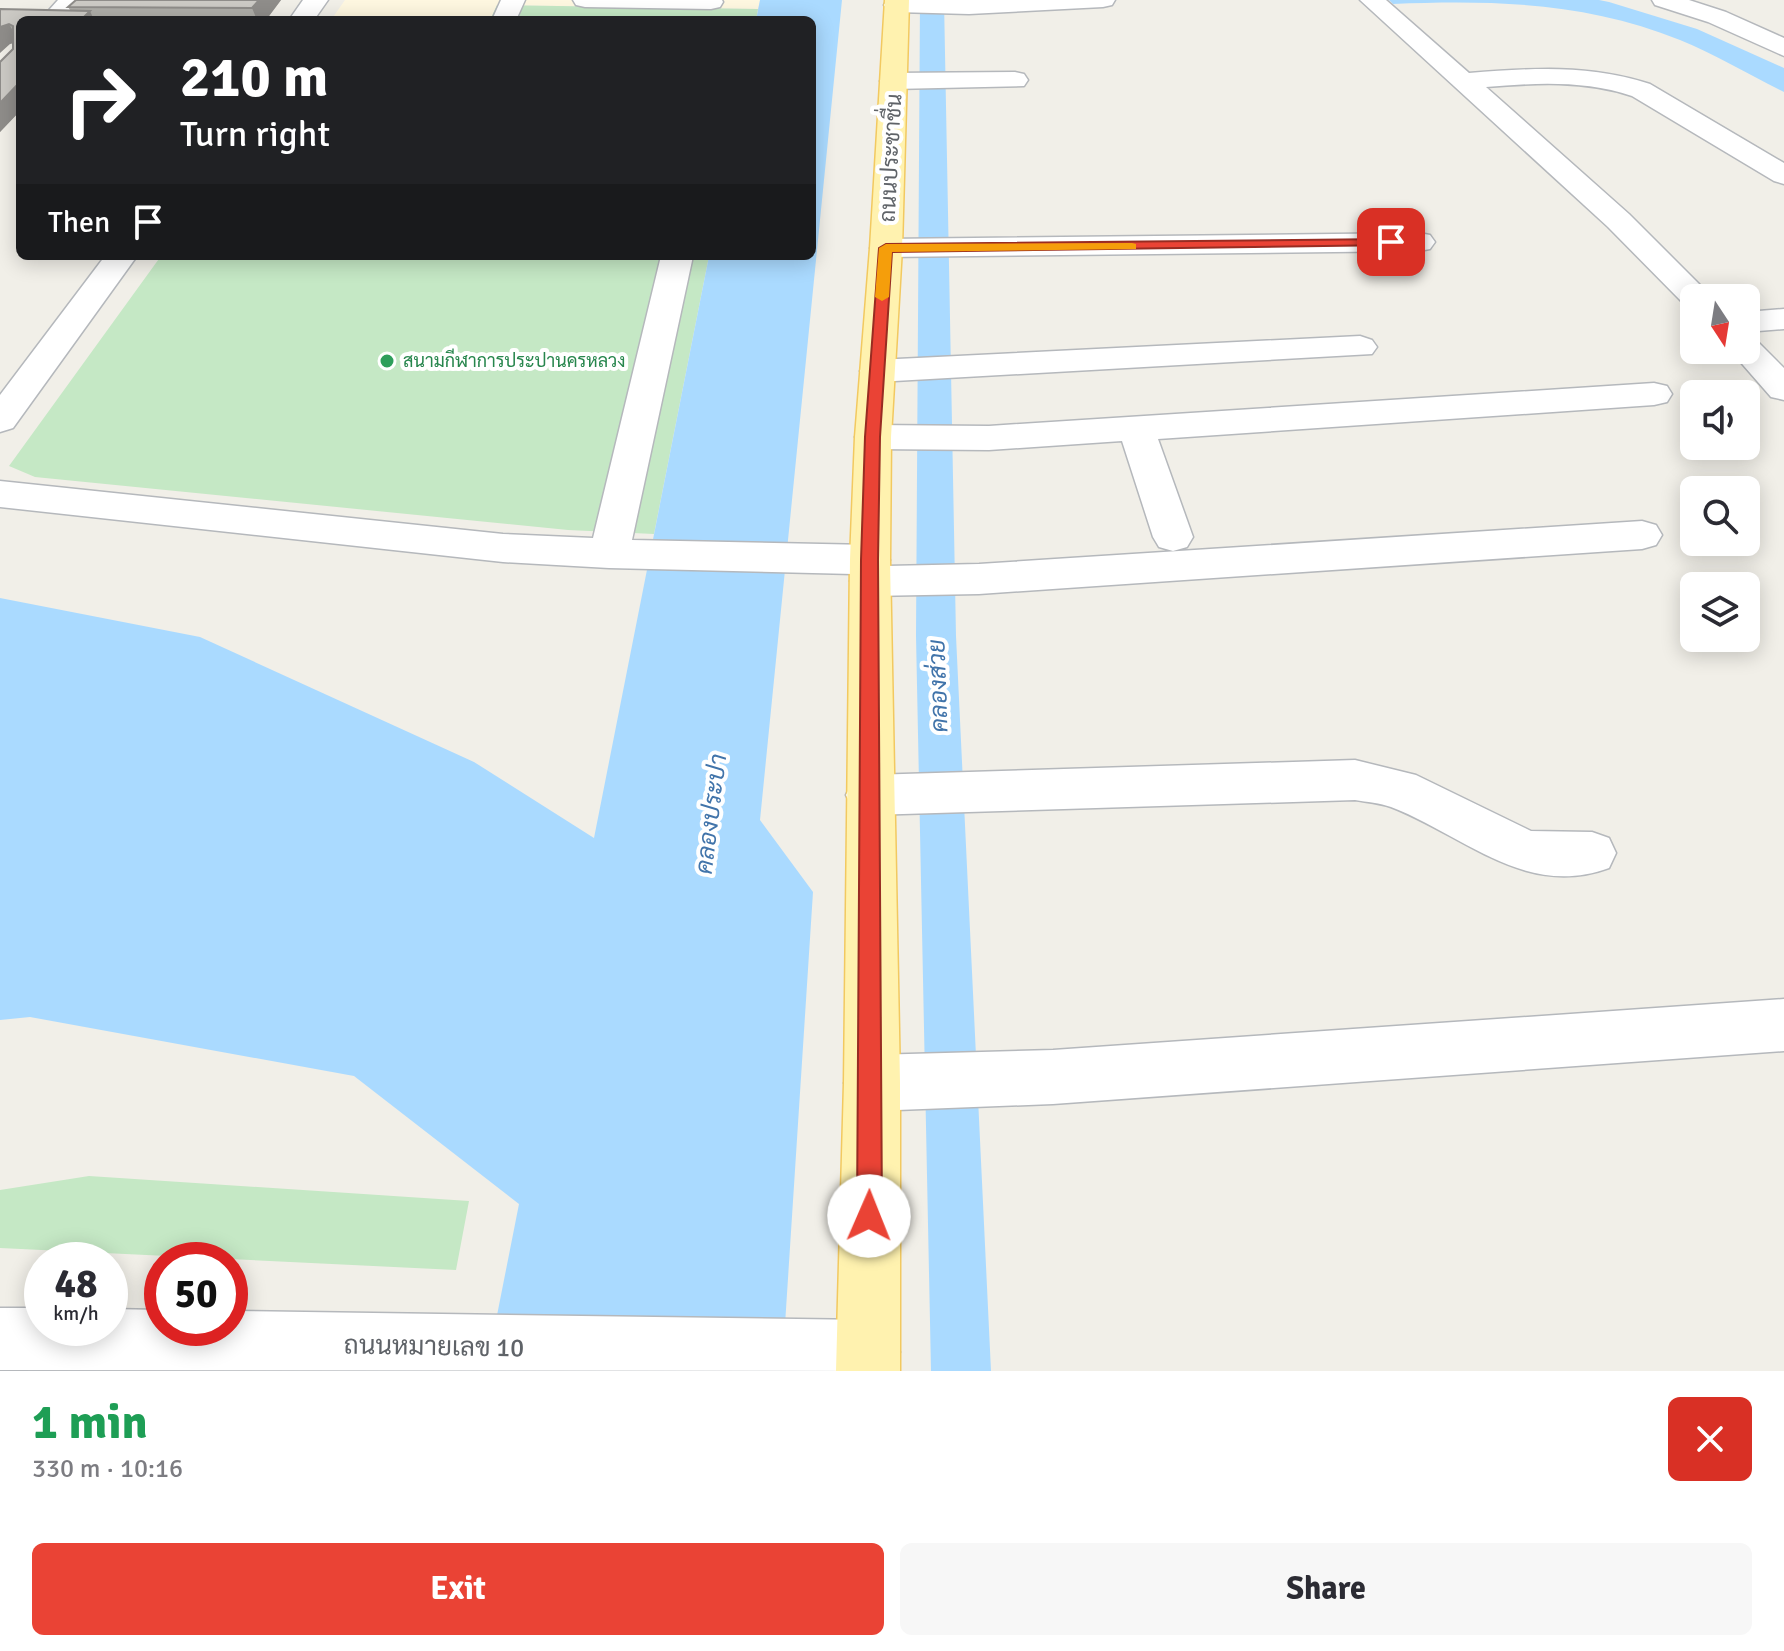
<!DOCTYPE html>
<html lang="en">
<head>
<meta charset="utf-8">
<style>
  :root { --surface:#fff; --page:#f7f7f7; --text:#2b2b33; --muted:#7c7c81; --accent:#ea4335 }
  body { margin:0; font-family:Signika,Sarabun,sans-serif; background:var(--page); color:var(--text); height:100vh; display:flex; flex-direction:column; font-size:30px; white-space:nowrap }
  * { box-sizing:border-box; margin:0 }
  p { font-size:26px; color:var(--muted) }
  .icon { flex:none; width:44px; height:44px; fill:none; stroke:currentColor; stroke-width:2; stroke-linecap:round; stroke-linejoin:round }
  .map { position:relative; height:1371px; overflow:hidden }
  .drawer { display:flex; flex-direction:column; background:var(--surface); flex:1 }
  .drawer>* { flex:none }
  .top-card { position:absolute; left:16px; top:16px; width:800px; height:244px; border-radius:12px; box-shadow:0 4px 20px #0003; background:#202124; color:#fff; overflow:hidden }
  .needle { width:52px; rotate:168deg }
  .fabs { position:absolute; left:1680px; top:284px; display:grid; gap:16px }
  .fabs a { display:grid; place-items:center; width:80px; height:80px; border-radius:12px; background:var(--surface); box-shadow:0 4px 20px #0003; font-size:40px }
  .speed { position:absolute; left:24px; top:1242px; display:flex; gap:16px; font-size:40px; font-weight:700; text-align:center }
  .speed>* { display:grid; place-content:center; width:104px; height:104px; border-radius:50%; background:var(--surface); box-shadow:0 4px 20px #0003; line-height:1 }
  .speed small { font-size:20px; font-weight:400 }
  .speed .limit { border:12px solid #d22; background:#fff; color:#111 }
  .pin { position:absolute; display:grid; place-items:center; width:68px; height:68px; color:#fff; margin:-34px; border-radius:16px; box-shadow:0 4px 12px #0006 }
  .me { position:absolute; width:88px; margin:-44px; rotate:1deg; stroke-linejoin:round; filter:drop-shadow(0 0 6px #0008) }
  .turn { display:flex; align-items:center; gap:28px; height:168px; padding:0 32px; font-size:36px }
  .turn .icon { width:104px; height:104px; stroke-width:2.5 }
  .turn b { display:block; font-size:56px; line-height:68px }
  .then { display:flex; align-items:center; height:76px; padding:0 32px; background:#0003; gap:16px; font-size:30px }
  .round { display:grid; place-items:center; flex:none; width:84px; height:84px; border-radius:12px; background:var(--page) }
  .headline { display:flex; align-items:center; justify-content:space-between; height:136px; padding:0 32px }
  h1 { font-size:48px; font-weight:700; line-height:60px; color:#1e9e55 }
  .cta { display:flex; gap:16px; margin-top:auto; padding:16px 32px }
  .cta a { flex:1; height:92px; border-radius:12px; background:var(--accent); color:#fff; font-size:32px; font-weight:700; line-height:92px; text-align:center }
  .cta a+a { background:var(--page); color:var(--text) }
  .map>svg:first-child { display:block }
</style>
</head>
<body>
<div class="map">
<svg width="1784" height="1371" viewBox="0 0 1784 1371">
  <rect width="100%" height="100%" fill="#f1efe8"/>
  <!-- commercial -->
  <path fill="#fef7e0" d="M345,0h415l-2,9 -261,-4 -7,15h-159z"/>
  <!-- green -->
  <path fill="#c5e8c5" d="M497,5l261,4 -2,11h-266z
    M161,256h548l-55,278 -86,-4 -533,-53 -26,-11z
    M89,1176l380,25 -13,69 -456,-22v-58z"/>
  <!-- water -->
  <path fill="#aadaff" d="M760,0h82l-82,820 53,72 -31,479h-296l33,-167 -165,-128 -324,-59 -30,3v-422l200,39 274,125 120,76 115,-582h103v-236h-56z
    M1389,0h210l10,2 88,27 87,39v24c-34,-17 -68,-37 -104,-52 -94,-38 -187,-40 -287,-36z"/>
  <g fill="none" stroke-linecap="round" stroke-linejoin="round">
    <!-- canal -->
    <path fill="#aadaff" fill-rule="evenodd" d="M920,0h24l12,636 35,735h-60l-15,-735z"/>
    <!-- minor casing -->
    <g stroke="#b5b8bc" stroke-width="3">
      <path id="minor" d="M58,0h26l-18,20h-26z
        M303,0h25l-14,20h-25z
        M501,0h24l-9,20h-24z
        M573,0h149l1,2 -3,5 -9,2 -126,-2 -9,-2z
        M887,0h228l-3,5 -9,2 -134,7 -73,-2 -9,-2 -3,-5z
        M1360,0h26l83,73c63,-5 120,-9 181,11l134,79v21l-10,-3 -142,-85c-48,-16 -97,-13 -146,-9l143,127 84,84h-19v9l-9,-2 -77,-78z
        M1652,0h37l37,12 58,26v18l-76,-34 -53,-17z
        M1015,72l9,2 4,6 -4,6 -131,3 -9,-2 -4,-6 4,-6 9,-2z
        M1419,233l11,2 5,7 -5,7 -11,2 -533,6 -11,-2 -5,-7 5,-7 11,-2z
        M105,256h32l-124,172 -13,4v-37z
        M661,256h32l-61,284 238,5 14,5 6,10 -3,6 92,-2 663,-43 14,4 6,10 -6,10 -14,4 -663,45 -109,2 -14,-4 -6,-11 3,-7 -244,-6 -106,-6 -503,-55v-26l503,53 90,4z
        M1784,309v20l-38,3v-20z
        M1360,336l12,4 5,7 -5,7 -495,28 -12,-3 -5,-8 5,-8 12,-3z
        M1746,338l12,4 26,26v32l-13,-3 -41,-47h16z
        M1654,383l13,3 5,8 -5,8 -13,3 -496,34 35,98 -6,10 -14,4 -14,-4 -6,-10 -31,-96 -133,9 -116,-1 -13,-3 -5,-9 5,-9 13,-3 116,1z
        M1355,760l61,15 115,56 61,1 17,6 7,15 -7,15c-84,31 -145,-33 -218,-61 -11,-4 -24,-5 -36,-7l-485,15 -17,-6 -7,-14 7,-14 17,-6z
        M1784,999v52l-731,53 -181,7 -20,-9 -8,-19 8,-19 20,-9 181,-5z
        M0,1308h42v20h68v-19l52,1v18h68v-17l638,9 22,10 10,22 -8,19 -892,-1z"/>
    </g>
    <!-- major casing -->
    <g stroke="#f2c960" stroke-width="3">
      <path id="major" d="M885,0h24l-7,248 -11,189 -1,123 10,523v288h-64l8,-288 6,-523 5,-123 15,-189z"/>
    </g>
    <!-- minor -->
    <use href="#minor" fill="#fff" fill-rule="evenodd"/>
    <!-- major -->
    <use href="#major" fill="#fff2af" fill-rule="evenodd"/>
  </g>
  <!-- wall -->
  <path fill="#afaea9" d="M281,0l-15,20h-246v91l-20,21v-70l13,-13v-6l-3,1 -10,-35 70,1 -2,-3z"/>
  <!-- shaded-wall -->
  <path fill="#8f8d8a" d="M259,0h22l-15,20h-9l-5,-12z
    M90,11l4,9h-13z
    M9,24l10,17 -9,3 -10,9v-26z
    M20,82v29l-20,21v-29z"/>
  <!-- building -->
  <path fill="#cccac5" stroke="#8f8d8a" stroke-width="2" d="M76,0h183l-7,8 -184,-1z
    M0,9l90,2 -9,9h-61v62l-20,21v-41l13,-13v-23l-4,-2 -9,3z"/>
  <!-- route -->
  <path fill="#ea4335" stroke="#982c22" stroke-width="2" d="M1391,239l4,1v5l-503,7 -12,185 -2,123 4,656 -4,9 -9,3 -8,-3 -4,-9 4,-656 4,-123 14,-189 7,-4z"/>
  <!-- slow -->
  <path fill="#f59e0b" d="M1132,243l4,1v5l-244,3 -3,45 -7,4 -7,-4 4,-49 7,-4z"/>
  <!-- markers -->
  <circle fill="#2e9e5b" stroke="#fff" stroke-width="3" cx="387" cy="361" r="8"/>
  <g text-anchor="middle" stroke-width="8" stroke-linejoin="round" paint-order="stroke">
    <!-- far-leisure labels -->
    <g font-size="18" fill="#27864d" stroke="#fff" text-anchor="start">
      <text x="403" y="367">สนามกีฬาการประปานครหลวง</text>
    </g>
    <!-- street labels -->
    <g font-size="22" fill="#5f6368" stroke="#fff">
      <text transform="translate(890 158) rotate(-87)" y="8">ถนนประชาชื่น</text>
    </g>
    <!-- water labels -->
    <g font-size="24" font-style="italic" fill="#4174aa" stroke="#fff">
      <text transform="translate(938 686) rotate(-92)" y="8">คลองส่วย</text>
      <text transform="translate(711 814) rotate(-83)" y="8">คลองประปา</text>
    </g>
    <!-- near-street labels -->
    <g font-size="26" fill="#5f6368" stroke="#fff">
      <text transform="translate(434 1346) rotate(1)" y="9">ถนนหมายเลข 10</text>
    </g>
  </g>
</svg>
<div class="fabs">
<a><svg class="needle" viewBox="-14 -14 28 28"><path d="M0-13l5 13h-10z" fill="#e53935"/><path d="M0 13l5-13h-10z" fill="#7c7c81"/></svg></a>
<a><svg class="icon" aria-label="sound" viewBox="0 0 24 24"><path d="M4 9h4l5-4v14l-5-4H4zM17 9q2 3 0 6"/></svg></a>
<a><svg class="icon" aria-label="search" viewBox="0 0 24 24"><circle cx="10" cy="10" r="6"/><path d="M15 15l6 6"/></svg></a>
<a><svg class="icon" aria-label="layers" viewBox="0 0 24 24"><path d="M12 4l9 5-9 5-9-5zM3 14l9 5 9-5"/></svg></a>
</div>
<div class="speed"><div>48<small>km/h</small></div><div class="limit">50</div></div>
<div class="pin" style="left:1391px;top:242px;background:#d93025"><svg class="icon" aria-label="arrive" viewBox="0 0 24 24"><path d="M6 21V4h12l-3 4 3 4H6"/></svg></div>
<svg class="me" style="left:869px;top:1216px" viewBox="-20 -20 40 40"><circle r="19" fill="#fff"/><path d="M0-13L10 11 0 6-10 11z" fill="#ea4335"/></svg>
<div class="top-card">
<div class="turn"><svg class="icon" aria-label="right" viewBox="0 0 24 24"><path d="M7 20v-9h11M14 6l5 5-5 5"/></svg><div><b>210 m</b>Turn right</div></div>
<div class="then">Then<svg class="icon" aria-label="arrive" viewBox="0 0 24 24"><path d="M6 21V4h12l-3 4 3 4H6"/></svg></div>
</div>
</div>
<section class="drawer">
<div class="headline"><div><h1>1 min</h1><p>330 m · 10:16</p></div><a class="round" style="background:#d93025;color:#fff"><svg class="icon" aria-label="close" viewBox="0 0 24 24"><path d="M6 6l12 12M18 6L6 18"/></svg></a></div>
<div class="cta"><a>Exit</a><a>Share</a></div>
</section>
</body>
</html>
